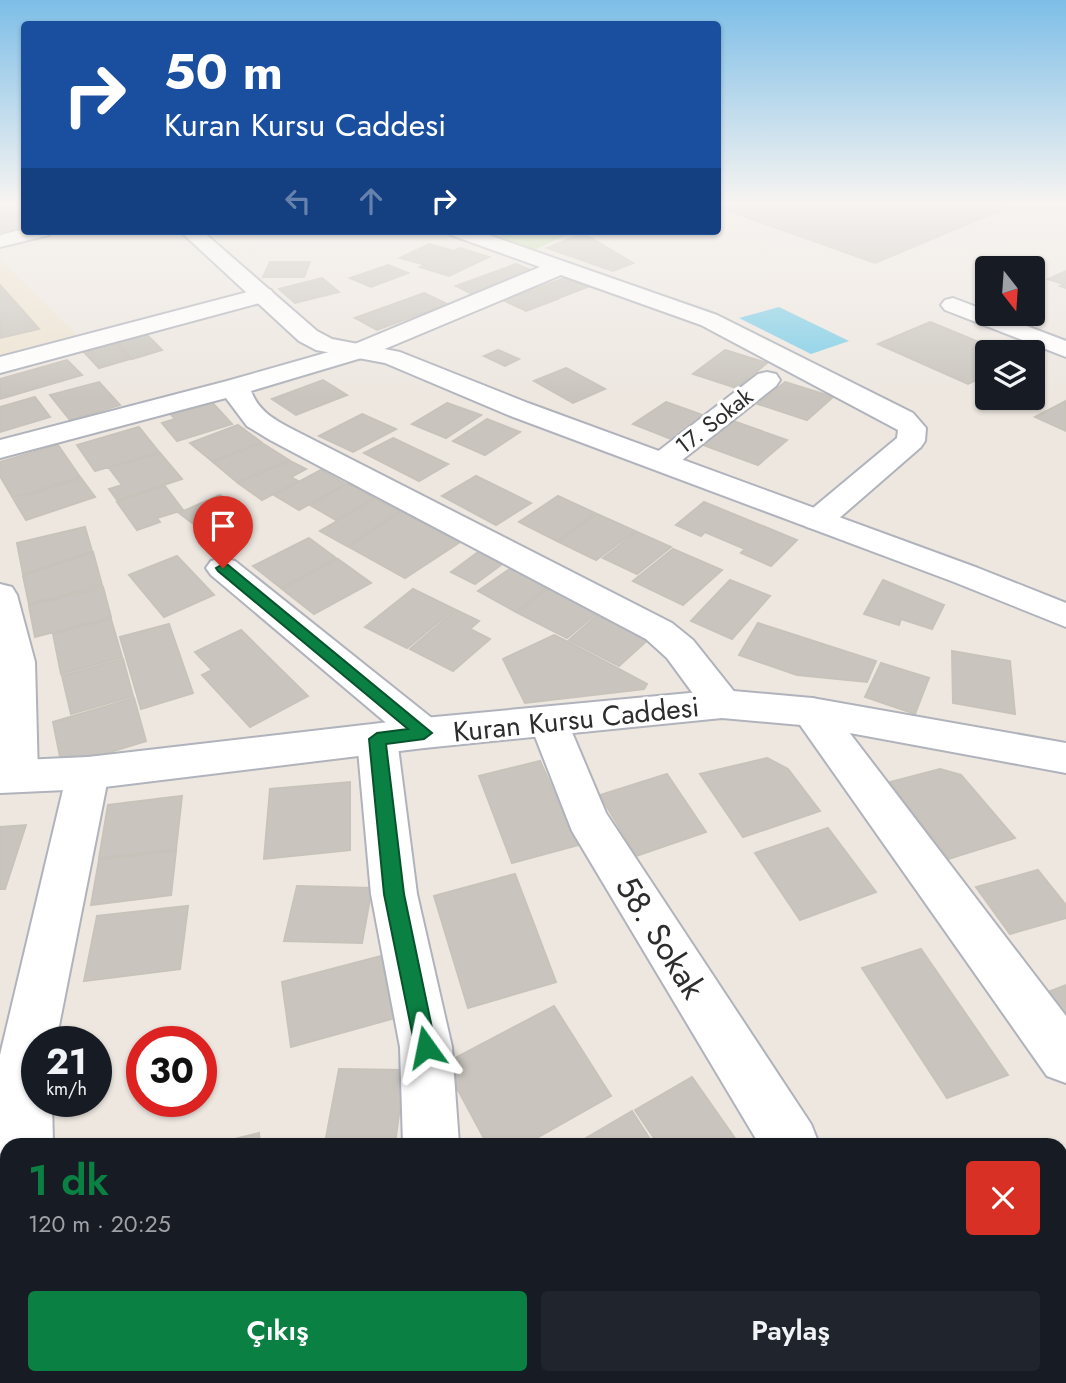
<!DOCTYPE html>
<html lang="tr">
<head>
<meta charset="utf-8">
<style>
  :root { --surface:#171b24; --page:#20242c; --text:#f1f3f6; --muted:#9ea1a6; --accent:#0b8043 }
  body { margin:0; font-family:Jost,sans-serif; background:var(--page); color:var(--text); height:100vh; display:flex; flex-direction:column; font-size:26px; white-space:nowrap }
  * { box-sizing:border-box; margin:0 }
  p { font-size:23px; color:var(--muted) }
  .icon { flex:none; width:38px; height:38px; fill:none; stroke:currentColor; stroke-width:2; stroke-linecap:round; stroke-linejoin:round }
  .map { position:relative; flex:1; overflow:hidden }
  .side { position:absolute; left:0px; top:1138px; width:1068px; height:247px; display:flex; flex-direction:column; background:var(--surface); border-radius:21px 21px 0 0; box-shadow:0 2px 5px #0004 }
  .side>* { flex:none }
  .guide { position:absolute; left:21px; top:21px; width:700px; height:214px; border-radius:7px; box-shadow:0 2px 5px #0004; background:#1a4fa0; color:#fff; overflow:hidden }
  .needle { width:46px; rotate:163deg }
  .fabs { position:absolute; left:975px; top:256px; display:grid; gap:14px }
  .fabs a { display:grid; place-items:center; width:70px; height:70px; border-radius:7px; background:var(--surface); box-shadow:0 2px 5px #0004; font-size:35px }
  .speed { position:absolute; left:21px; top:1026px; display:flex; gap:14px; font-size:35px; font-weight:700; text-align:center }
  .speed>* { display:grid; place-content:center; width:91px; height:91px; border-radius:50%; background:var(--surface); box-shadow:0 2px 5px #0004; line-height:1 }
  .speed small { font-size:18px; font-weight:400 }
  .speed .limit { border:10px solid #d22; background:#fff; color:#111 }
  .pin { position:absolute; display:grid; place-items:center; width:60px; height:60px; color:#fff; margin:-72px -30px; border-radius:50% 50% 50% 0; rotate:-45deg; box-shadow:0 0 7px #0007 }
  .pin .icon { rotate:45deg }
  .me { position:absolute; width:77px; margin:-38px; rotate:348deg; stroke-linejoin:round; filter:drop-shadow(0 0 5px #0008) }
  .turn { display:flex; align-items:center; gap:24px; height:147px; padding:0 28px; font-size:32px }
  .turn .icon { width:91px; height:91px; stroke-width:2.5 }
  .turn b { display:block; font-size:49px; line-height:60px }
  .lanes { display:flex; align-items:center; height:66px; padding:0 28px; background:#0003; justify-content:center; gap:35px; direction:ltr }
  .lanes .off { opacity:.35 }
  .round { display:grid; place-items:center; flex:none; width:74px; height:74px; border-radius:7px; background:var(--page) }
  .summary { display:flex; align-items:center; justify-content:space-between; height:119px; padding:0 28px }
  h1 { font-size:42px; font-weight:600; line-height:52px; color:var(--accent) }
  .primary-button { display:flex; gap:14px; margin-top:auto; padding:14px 28px }
  .primary-button a { flex:1; height:80px; border-radius:7px; background:var(--accent); color:#fff; font-size:28px; font-weight:600; line-height:80px; text-align:center }
  .primary-button a+a { background:var(--page); color:var(--text) }
  .map>svg:first-child { display:block }
</style>
</head>
<body>
<div class="map">
<svg width="1066" height="1383" viewBox="0 0 1066 1383">
  <rect width="100%" height="100%" fill="#ede7e0"/>
  <!-- education -->
  <path fill="#ede3d1" d="M0,259l77,76 -77,20z"/>
  <!-- green -->
  <path fill="#b8dea2" d="M471,231h105l-44,20z"/>
  <!-- water -->
  <path fill="#7ccde6" d="M779,307l70,34 -38,13 -72,-36z"/>
  <!-- building -->
  <path fill="#c9c5be" stroke="#c8c3ba" stroke-width="2" d="M718,203h268l20,5 -131,55 -157,-56z
    M24,209v18l-24,5v-19z
    M583,233l50,30 -20,8 -66,-23z
    M429,244l22,6 -29,14 -22,-6z
    M460,248l29,9 -40,19 -29,-9z
    M270,262h40l-6,15h-41z
    M516,264l17,7 -61,23 -16,-8z
    M388,265l20,8 -37,14 -21,-9z
    M1066,271v17l-6,-2 3,-2 -15,-5z
    M567,277l23,9 -31,12 -22,-10z
    M322,278l17,14 -44,11 -16,-14z
    M0,285l39,44 -39,9z
    M535,288l23,11 -32,12 -23,-11z
    M424,293l23,11 -70,26 -22,-12z
    M930,322l73,30h-16v23l-19,9 -90,-40z
    M145,333l17,17 -30,9 -17,-18z
    M113,341l17,18 -31,9 -17,-18z
    M498,350l21,9 -14,7 -21,-10z
    M725,350l42,13 -31,25 -43,-14z
    M67,360l15,15 -82,24v-20z
    M566,368l39,21 -32,14 -39,-22z
    M323,380l24,15 -51,20 -24,-16z
    M99,382l21,23 -50,15 -20,-25z
    M785,382l48,15 -26,23 -49,-16z
    M35,397l15,20 -50,15v-25z
    M208,398l24,26 -55,17 -15,-18 13,-4 -8,-9z
    M1066,401v30l-31,-14z
    M666,402l45,16 -32,24 -46,-18z
    M447,403l34,12 -35,23 -34,-14z
    M362,414l34,15 -43,23 -34,-16z
    M487,419l33,13 -35,23 -32,-14z
    M733,421l54,19 -29,25 -55,-20z
    M238,425l23,17 -49,19 -22,-18z
    M139,427l20,25 -64,19 -18,-26z
    M393,438l55,26 -29,17 -55,-28z
    M262,443l27,17 -52,22 -24,-20z
    M58,445l22,32 -67,21 -13,-22v-14z
    M160,453l22,26 -65,21 -8,-11 13,-4 -13,-17z
    M290,461l16,8 -15,8 7,4 -36,19 -24,-17z
    M321,470l25,14 -47,26 -25,-15z
    M476,476l55,27 -35,22 -54,-29z
    M81,478l14,19 -69,23 -12,-20z
    M348,484l26,14 -38,22 -26,-15z
    M165,486l18,24 -26,8 3,4 -23,8 -20,-28z
    M220,495l29,20 -41,20 -29,-22z
    M558,496l37,17 -38,28 -38,-19z
    M375,499l24,12 -52,35 -27,-15z
    M704,502l93,38 -26,26 -30,-13 4,-4 -40,-17 -4,4 -25,-11z
    M401,512l59,30 -55,36 -56,-31z
    M597,514l38,17 -39,29 -37,-18z
    M85,527l7,24 -69,23 -6,-31z
    M637,532l34,15 -34,27 -34,-16z
    M309,538l27,20 -55,30 -28,-22z
    M673,549l49,21 -39,35 -50,-24z
    M481,550l24,12 -30,22 -24,-12z
    M93,552l9,33 -73,19 -6,-28z
    M177,556l37,39 -50,22 -35,-42z
    M338,559l33,24 -57,31 -32,-25z
    M518,563l36,18 -38,31 -38,-21z
    M730,580l40,16 -38,43 -41,-18z
    M883,580l61,25 -12,24 -31,-10 -2,6 -35,-11z
    M556,582l49,24 -38,32 -49,-25z
    M103,587l8,30 -76,20 -6,-31z
    M413,589l41,20 -47,39 -42,-21z
    M456,610l23,11 -9,8 20,10 -37,32 -43,-22z
    M601,612l50,25 -32,29 -50,-26z
    M111,619l11,38 -61,17 -8,-40z
    M758,623l118,38 -9,21 -70,-7 -58,-20z
    M169,624l24,69 -52,16 -21,-72z
    M241,630l67,66 -58,31 -48,-52 10,-5 -17,-18z
    M554,635l12,6 81,43 -3,5 -119,14 -22,-44z
    M952,651l58,10 5,53 -62,-11z
    M123,659l10,37 -62,18 -9,-38z
    M881,663l48,15 -14,36 -50,-17z
    M134,698l12,43 -84,26 -9,-45z
    M767,758l21,11 32,42 -77,26 -43,-63z
    M540,761l38,84 -66,18 -33,-87z
    M940,769l21,6 54,63 -67,21 -58,-77z
    M667,774l39,58 -70,24 -36,-61z
    M350,782v68l-86,9 6,-70z
    M182,796l-6,53 -77,9 9,-53z
    M26,825l-21,64h-5v-62z
    M828,828l48,64 -76,28 -45,-67z
    M176,851l-5,44 -80,10 8,-45z
    M1038,870l28,35v13l-56,16 -34,-47z
    M515,874l41,108 -88,26 -34,-112z
    M297,886l75,2 -10,55 -78,-2z
    M188,906l-8,63 -96,12 13,-65z
    M921,949l87,126 -61,23 -85,-130z
    M381,956l14,62 -104,29 -9,-65z
    M1066,985v38l-23,-29z
    M554,1006l57,90 -85,48h-39l-43,-80z
    M339,1069l66,1 -10,74 -70,-1z
    M692,1077l47,67h-81l-23,-34z
    M632,1111l21,33h-77z
    M259,1133l1,11h-46z
    M1066,1162v81l-6,2v-81z
    M1060,1324l6,9v50h-68l-4,-6h66z
    M146,1377h10v6h-27z
    M334,1377h62l1,6h-77z
    M401,1377h90l2,6h-91z
    M496,1377h83l-5,6h-75z
    M768,1377h36l-8,6h-25z
    M811,1377h90l4,6h-102z"/>
  <g fill="none" stroke-linecap="round" stroke-linejoin="round">
    <!-- minor casing -->
    <g stroke="#b0b3bc" stroke-width="4">
      <path id="minor" d="M24,229l28,2 -3,4 -49,12v-12z
        M448,231h29l240,84 196,98 13,15 -1,13 -4,6 -92,80 -11,3 -11,-3 -5,-7 5,-7 90,-75 1,-8 -197,-105 -140,-50 -193,81 -117,35c7,19 22,28 39,37l382,195 21,17 43,54 5,10 -5,10 -14,4 -14,-4 -41,-56 -21,-19 -376,-199 -23,-14 -21,-28 -226,60v-18l227,-59 123,-35 190,-79 -89,-32z
        M263,288l8,2 3,5 -3,5 -271,73v-16z
        M953,298l113,43v16l-121,-47 -4,-5 4,-5z
        M767,372l9,2 4,6 -4,6 -104,82 -10,3 -10,-3 -5,-6 5,-6 106,-82z
        M223,558l12,3 203,162 6,10 -6,10 -14,5 -14,-5 -199,-168 -5,-7 5,-7z
        M0,584l12,3 5,8 18,67 3,114 -6,11 -15,5 -15,-5 -2,-4z
        M812,698l14,4 240,314v67l-19,-7 -249,-354 -6,-10 6,-10z
        M549,707l14,4 43,102 205,311 8,20h-60l-187,-313 -43,-110 6,-10z
        M377,724l14,5 6,10 20,155 35,153 7,97h-56l-3,-97 -29,-153 -14,-155 6,-10z
        M88,757l15,5 6,11 -53,268h-19v60h15l1,43h-46v21l-7,-13v-97l67,-282 6,-11z
        M7,1348v29h42l-1,6h-48v-32z
        M907,1377h68l2,6h-67z"/>
    </g>
    <!-- tertiary casing -->
    <g stroke="#b0b3bc" stroke-width="4">
      <path id="tertiary" d="M180,231h22l115,100 15,8 68,13 128,51 450,165 88,35v24l-112,-45 -446,-167 -123,-52 -69,-13 -17,-9z"/>
    </g>
    <!-- secondary casing -->
    <g stroke="#b0b3bc" stroke-width="4">
      <path id="secondary" d="M722,690l90,8 254,45v30l-254,-47 -90,-8 -298,30 -336,41 -88,4v-32l88,-4 336,-39z"/>
    </g>
    <!-- minor -->
    <use href="#minor" fill="#fff" fill-rule="evenodd"/>
    <!-- tertiary -->
    <use href="#tertiary" fill="#fff" fill-rule="evenodd"/>
    <!-- secondary -->
    <use href="#secondary" fill="#fff" fill-rule="evenodd"/>
  </g>
  <!-- sky -->
  <linearGradient id="sky" x2="0" y2="1"><stop stop-color="#7dbee7"/><stop offset="0.51" stop-color="#f7f4f1"/><stop offset="1" stop-color="#f7f4f1" stop-opacity="0"/></linearGradient>
  <rect width="1066" height="397" fill="url(#sky)"/>
  <!-- route -->
  <path fill="#0b8043" stroke="#07532c" stroke-width="2" d="M223,564l5,1 204,168 -8,6 -38,5 18,150 32,153 -3,7 -7,3 -8,-3 -3,-7 -31,-153 -15,-155 8,-6 31,-4 -190,-158 -2,-3z"/>
  <g text-anchor="middle" stroke-width="6" stroke-linejoin="round" paint-order="stroke">
    <!-- far-street labels -->
    <g font-size="23" fill="#2d2d2d" stroke="#fff">
      <text transform="translate(714 421) rotate(-38)" y="8">17. Sokak</text>
    </g>
    <!-- street labels -->
    <g font-size="28" fill="#2d2d2d" stroke="#fff">
      <text transform="translate(576 719) rotate(-6)" y="10">Kuran Kursu Caddesi</text>
    </g>
    <!-- near-street labels -->
    <g font-size="33" fill="#2d2d2d" stroke="#fff">
      <text transform="translate(661 937) rotate(58)" y="12">58. Sokak</text>
    </g>
  </g>
</svg>
<div class="fabs">
<a><svg class="needle" viewBox="-14 -14 28 28"><path d="M0-13l5 13h-10z" fill="#e53935"/><path d="M0 13l5-13h-10z" fill="#9ea1a6"/></svg></a>
<a><svg class="icon" aria-label="layers" viewBox="0 0 24 24"><path d="M12 4l9 5-9 5-9-5zM3 14l9 5 9-5"/></svg></a>
</div>
<div class="speed"><div>21<small>km/h</small></div><div class="limit">30</div></div>
<div class="pin" style="left:223px;top:568px;background:#d93025"><svg class="icon" aria-label="arrive" viewBox="0 0 24 24"><path d="M6 21V4h12l-3 4 3 4H6"/></svg></div>
<svg class="me" style="left:426px;top:1047px" viewBox="-20 -20 40 40"><path d="M0-17L14 15 0 8-14 15z" fill="#0b8043" stroke="#fff" stroke-width="4"/></svg>
<div class="guide">
<div class="turn"><svg class="icon" aria-label="right" viewBox="0 0 24 24"><path d="M7 20v-9h11M14 6l5 5-5 5"/></svg><div><b>50 m</b>Kuran Kursu Caddesi</div></div>
<div class="lanes"><svg class="icon off" aria-label="left" viewBox="0 0 24 24"><path d="M17 20v-9H6M10 6l-5 5 5 5"/></svg><svg class="icon off" aria-label="ahead" viewBox="0 0 24 24"><path d="M12 20V5M6 11l6-6 6 6"/></svg><svg class="icon" aria-label="right" viewBox="0 0 24 24"><path d="M7 20v-9h11M14 6l5 5-5 5"/></svg></div>
</div>
<section class="side">
<div class="summary"><div><h1>1 dk</h1><p>120 m · 20:25</p></div><a class="round" style="background:#d93025;color:#fff"><svg class="icon" aria-label="close" viewBox="0 0 24 24"><path d="M6 6l12 12M18 6L6 18"/></svg></a></div>
<div class="primary-button"><a>Çıkış</a><a>Paylaş</a></div>
</section>
</div>
</body>
</html>
